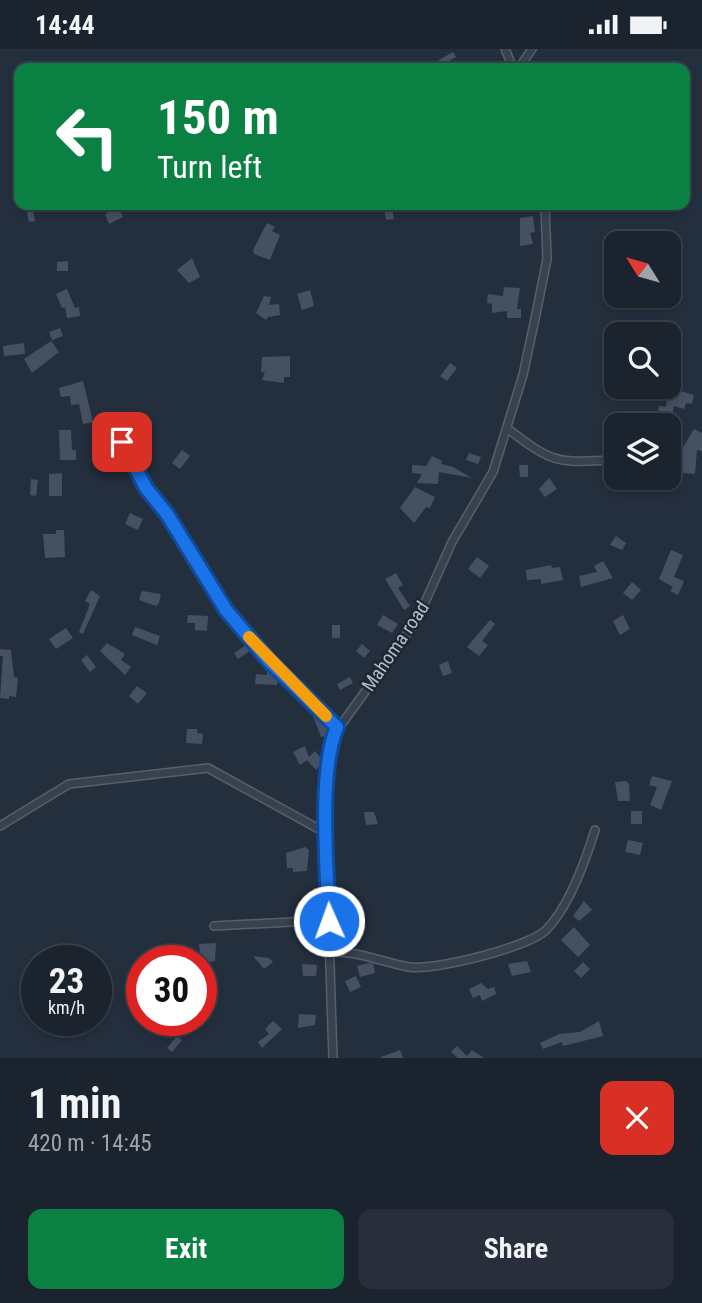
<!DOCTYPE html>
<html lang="en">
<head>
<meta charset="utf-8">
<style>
  :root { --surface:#1b232e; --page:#282f3a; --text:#f1f3f6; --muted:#a0a4aa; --line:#39404a; --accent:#0b8043 }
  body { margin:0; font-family:"Roboto Condensed",sans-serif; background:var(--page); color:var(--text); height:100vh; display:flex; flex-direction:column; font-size:26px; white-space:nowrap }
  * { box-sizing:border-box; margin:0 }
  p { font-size:23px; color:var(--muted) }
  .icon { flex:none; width:38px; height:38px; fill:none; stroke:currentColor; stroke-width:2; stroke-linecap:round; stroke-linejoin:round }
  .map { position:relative; height:1009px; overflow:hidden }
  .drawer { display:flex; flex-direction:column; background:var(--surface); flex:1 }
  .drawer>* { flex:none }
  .guide { position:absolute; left:14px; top:14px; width:676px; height:147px; border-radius:14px; box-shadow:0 4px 10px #0003,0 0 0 2px var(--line); background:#0b8043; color:#fff; overflow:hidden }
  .needle { width:46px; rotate:307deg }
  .tools { position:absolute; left:604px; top:182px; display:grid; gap:14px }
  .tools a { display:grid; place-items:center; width:77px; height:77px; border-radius:14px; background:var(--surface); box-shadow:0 4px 10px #0003,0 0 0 2px var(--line); font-size:35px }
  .speed { position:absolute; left:21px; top:896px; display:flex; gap:14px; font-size:35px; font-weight:700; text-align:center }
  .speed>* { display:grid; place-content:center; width:91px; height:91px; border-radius:50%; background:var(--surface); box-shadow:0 4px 10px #0003,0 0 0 2px var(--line); line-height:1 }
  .speed small { font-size:18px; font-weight:400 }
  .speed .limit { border:10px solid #d22; background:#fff; color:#111 }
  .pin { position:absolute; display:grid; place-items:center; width:60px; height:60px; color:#fff; margin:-30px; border-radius:14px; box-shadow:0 4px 10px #0006 }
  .me { position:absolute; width:77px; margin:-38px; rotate:358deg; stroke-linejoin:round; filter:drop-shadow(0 0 5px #0008) }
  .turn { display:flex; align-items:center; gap:24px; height:147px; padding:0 28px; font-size:32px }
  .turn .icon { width:91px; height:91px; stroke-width:2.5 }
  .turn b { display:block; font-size:49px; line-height:60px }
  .round { display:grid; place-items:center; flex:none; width:74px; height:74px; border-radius:14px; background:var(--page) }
  .headline { display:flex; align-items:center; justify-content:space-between; height:119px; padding:0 28px }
  h1 { font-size:42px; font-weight:700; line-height:52px }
  .cta { display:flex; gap:14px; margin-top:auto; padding:14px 28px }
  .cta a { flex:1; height:80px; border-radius:14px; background:var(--accent); color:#fff; font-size:28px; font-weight:700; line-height:80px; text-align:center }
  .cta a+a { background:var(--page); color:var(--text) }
  .status { display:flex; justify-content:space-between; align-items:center; height:49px; padding:0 35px; background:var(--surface); direction:ltr }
  .status svg { height:19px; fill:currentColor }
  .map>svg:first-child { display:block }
</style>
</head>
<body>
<div class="status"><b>14:44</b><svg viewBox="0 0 49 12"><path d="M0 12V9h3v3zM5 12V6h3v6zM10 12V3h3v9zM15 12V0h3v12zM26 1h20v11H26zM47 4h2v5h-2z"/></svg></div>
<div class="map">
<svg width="702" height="1009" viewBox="0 0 702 1009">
  <rect width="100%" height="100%" fill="#242f3e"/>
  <!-- building -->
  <path fill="#455162" d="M453,3l3,5 -19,11 -3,-5z
    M25,156h7l3,16 -6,1z
    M392,157l2,13 -8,1 -2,-12z
    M118,158l5,10 -14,7 -4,-10z
    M533,167l2,16 -5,1 3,11 -13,2v-28z
    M267,174l8,4 -3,4 8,4 -10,25 -16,-6 -1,-4z
    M192,209l8,19 -11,6 -12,-13z
    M68,212v10h-11v-9z
    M504,238l16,1 -3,21h4v9h-14v-7l-15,2v-9l-5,-1 1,-9 15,2z
    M67,240l8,19 4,-1 1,9 -13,2 -2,-11 -3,1 -6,-14z
    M310,241l4,16 -12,4 -5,-16z
    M264,247l7,1 -2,8 10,-1 1,11 -12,2 -2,3 -10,-7z
    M60,279l3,8 -11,4 -3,-8z
    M51,292l8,11 -27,21 -8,-14z
    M24,294l1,11 -21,2 -1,-10z
    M290,307v21h-6v6l-22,-3 3,-8h-4l1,-15z
    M450,314l7,5 -10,13 -7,-5z
    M83,332l10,41 -10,2 -4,-20 -8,1 -1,-9 -9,1 -2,-9z
    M668,338l26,8 -2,9 -6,-1 -2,6 -10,-3 -4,18 -14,-3 3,-15 7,1z
    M107,367l12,6 -12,25 -12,-6z
    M694,380l8,4v18l-5,-1 -2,24 -12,-1 -1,-24z
    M59,381h12l1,20h4v10h-16z
    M182,401l8,6 -10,13 -8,-6z
    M469,404l12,4 -3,7 -12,-4z
    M432,407l10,5 -1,3 12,3 19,11 -33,-6 -1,12 -21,-1 5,-9 -10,-1v-8l14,1z
    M519,416h9v12h-8z
    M62,424v23h-13v-22z
    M549,429l8,11 -12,8 -6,-8z
    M31,430l7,1 -2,16 -6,-1z
    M415,438l20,10 -5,11 -4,-1 -12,16 -14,-15z
    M130,464l13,6 -5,11 -13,-6z
    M56,481h8l1,27 -20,1 -2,-24h13z
    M616,487l10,7 -4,7 -12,-5z
    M671,501l12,5 -9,22 10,4 -6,14 -8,-4 3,-4 -14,-8z
    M477,508l12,9 -9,12 -12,-9z
    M603,512l10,17 -32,9 -2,-11 18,-4 -3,-6z
    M551,516l1,3 8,-1 3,13 -22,4v-5l-14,1 -1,-10z
    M396,524l7,12 -5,3 12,18 -6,4 -19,-31z
    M632,533l9,8 -9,10 -9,-7z
    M91,541l9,6 -17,38 -4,-2 11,-28 -5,-3z
    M142,542l19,3 -2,9 -3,3 -17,-6z
    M188,566l20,1 -1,15 -12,-1v-7h-8z
    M383,566l15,9 -6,9 -15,-8z
    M623,566l7,14 -10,6 -7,-14z
    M490,571l5,4 -13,17 6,4 -9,11 -12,-9z
    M332,576h8v13h-8z
    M135,578l25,9 -3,9 -25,-10z
    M66,579l7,10 -17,11 -7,-10z
    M107,594l18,11 -4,6 10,7 -6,8 -25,-24z
    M362,595l8,7 -6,7 -8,-7z
    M246,596l4,6 -12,8 -4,-6z
    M0,600l11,1 3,27 4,1 -2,19 -7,-1v3l-9,-1 3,-42h-3z
    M87,606l9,12 -6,5 -9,-12z
    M448,612l4,12 -9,3 -4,-11z
    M267,622l11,7 -1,7 -22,-1 1,-10 11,1z
    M350,628l3,6 -13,7 -3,-6z
    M137,637l10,7 -9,11 -9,-8z
    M312,664l16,14 -1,9 -6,1z
    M187,680h10v4l6,1 -1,10 -16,-1z
    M305,697l4,11 6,-6 9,10 -8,9 -9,-10 -7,5 -7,-13z
    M652,727l20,5 -11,29 -11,-5 7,-18 -8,-2z
    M626,732l3,3 1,17h-12l-3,-19z
    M631,762h11v13h-11z
    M364,763h10l4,12 -12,1z
    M628,791l15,3 -3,12 -15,-3z
    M305,798l4,3 -2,21 -14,1v-4h-6l-1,-15z
    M584,852l8,9 -13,11 -6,-5z
    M574,878l16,18 -12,12 -17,-17z
    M216,894l-1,18 -14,2 -2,-19z
    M253,907l16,2 4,4 -9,7z
    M527,912l4,11 -19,4 -4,-12z
    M583,913l7,7 -9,9 -7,-7z
    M369,914l4,1 2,9 -15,4 -3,-11z
    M302,915l15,1 -1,11h-13z
    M356,927l5,11 -11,5 -5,-11z
    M481,934l7,6 6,-2 2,7 -14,7 -2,-6 -7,3 -4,-9z
    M299,965l17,1 -1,10 -17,3z
    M273,972l9,8 -20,19 -4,-6 11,-8 -4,-5z
    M599,972l4,15 -40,10 -1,-4 -19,7 -3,-6 19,-9 21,-2z
    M177,987l5,4 -10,12 -5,-4z
    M457,997l10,10 5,-6 12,8h-26l-7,-6z
    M400,1001l3,8h-22v-1z"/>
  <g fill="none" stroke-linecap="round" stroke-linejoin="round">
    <!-- minor casing -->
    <g stroke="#565f6c" stroke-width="10">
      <path id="minor" d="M505,0l8,19
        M519,19l13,-19
        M508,380c48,37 50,33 108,31
        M122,393l24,46 22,26 58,96 44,52 67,65
        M0,777l69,-42 139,-16 118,65
        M214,877l115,-6
        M331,903c28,-1 50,10 78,15 25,4 120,-20 137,-37 23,-23 40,-71 49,-100
        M333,1009l-8,-244 8,-78 84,-116 35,-78 41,-70 30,-97 13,-61 11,-55 -2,-54"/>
    </g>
    <!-- minor -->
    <use href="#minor" stroke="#38414e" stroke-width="7"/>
  </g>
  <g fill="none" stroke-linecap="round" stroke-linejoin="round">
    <!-- route casing -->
    <g stroke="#114b97" stroke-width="18">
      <path id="route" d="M122,393l24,46 21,26 59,96 44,52 67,65c-19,44 -10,143 -8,194"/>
    </g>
    <!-- route -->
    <use href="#route" stroke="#1a73e8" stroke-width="12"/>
    <!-- slow -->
    <path stroke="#f59e0b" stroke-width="12" d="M249,588l77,79"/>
  </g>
  <g text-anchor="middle" stroke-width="5" stroke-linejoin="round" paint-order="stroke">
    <!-- street labels -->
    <g font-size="19" fill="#b4bcc9" stroke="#1d2633">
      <text transform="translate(395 597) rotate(-56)" y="7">Mahoma road</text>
    </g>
  </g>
</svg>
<div class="tools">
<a><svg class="needle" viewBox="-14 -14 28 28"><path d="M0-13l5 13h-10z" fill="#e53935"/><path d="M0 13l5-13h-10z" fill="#a0a4aa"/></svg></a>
<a><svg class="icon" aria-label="search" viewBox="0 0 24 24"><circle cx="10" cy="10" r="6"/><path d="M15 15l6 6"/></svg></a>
<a><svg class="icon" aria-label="layers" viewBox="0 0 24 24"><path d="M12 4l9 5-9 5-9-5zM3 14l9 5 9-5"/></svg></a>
</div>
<div class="speed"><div>23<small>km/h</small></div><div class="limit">30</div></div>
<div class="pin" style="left:122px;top:393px;background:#d93025"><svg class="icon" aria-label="arrive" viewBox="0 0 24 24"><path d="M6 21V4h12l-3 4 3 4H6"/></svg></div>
<svg class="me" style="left:329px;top:872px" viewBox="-20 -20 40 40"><circle r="17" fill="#1a73e8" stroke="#fff" stroke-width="3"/><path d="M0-11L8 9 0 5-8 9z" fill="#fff"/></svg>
<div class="guide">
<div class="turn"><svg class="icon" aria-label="left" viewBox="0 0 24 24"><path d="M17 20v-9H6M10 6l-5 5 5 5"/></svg><div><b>150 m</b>Turn left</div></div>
</div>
</div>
<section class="drawer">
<div class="headline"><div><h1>1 min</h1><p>420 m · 14:45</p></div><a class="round" style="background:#d93025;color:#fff"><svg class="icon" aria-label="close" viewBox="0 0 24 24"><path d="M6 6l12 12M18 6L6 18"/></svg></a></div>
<div class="cta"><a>Exit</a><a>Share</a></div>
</section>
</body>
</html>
